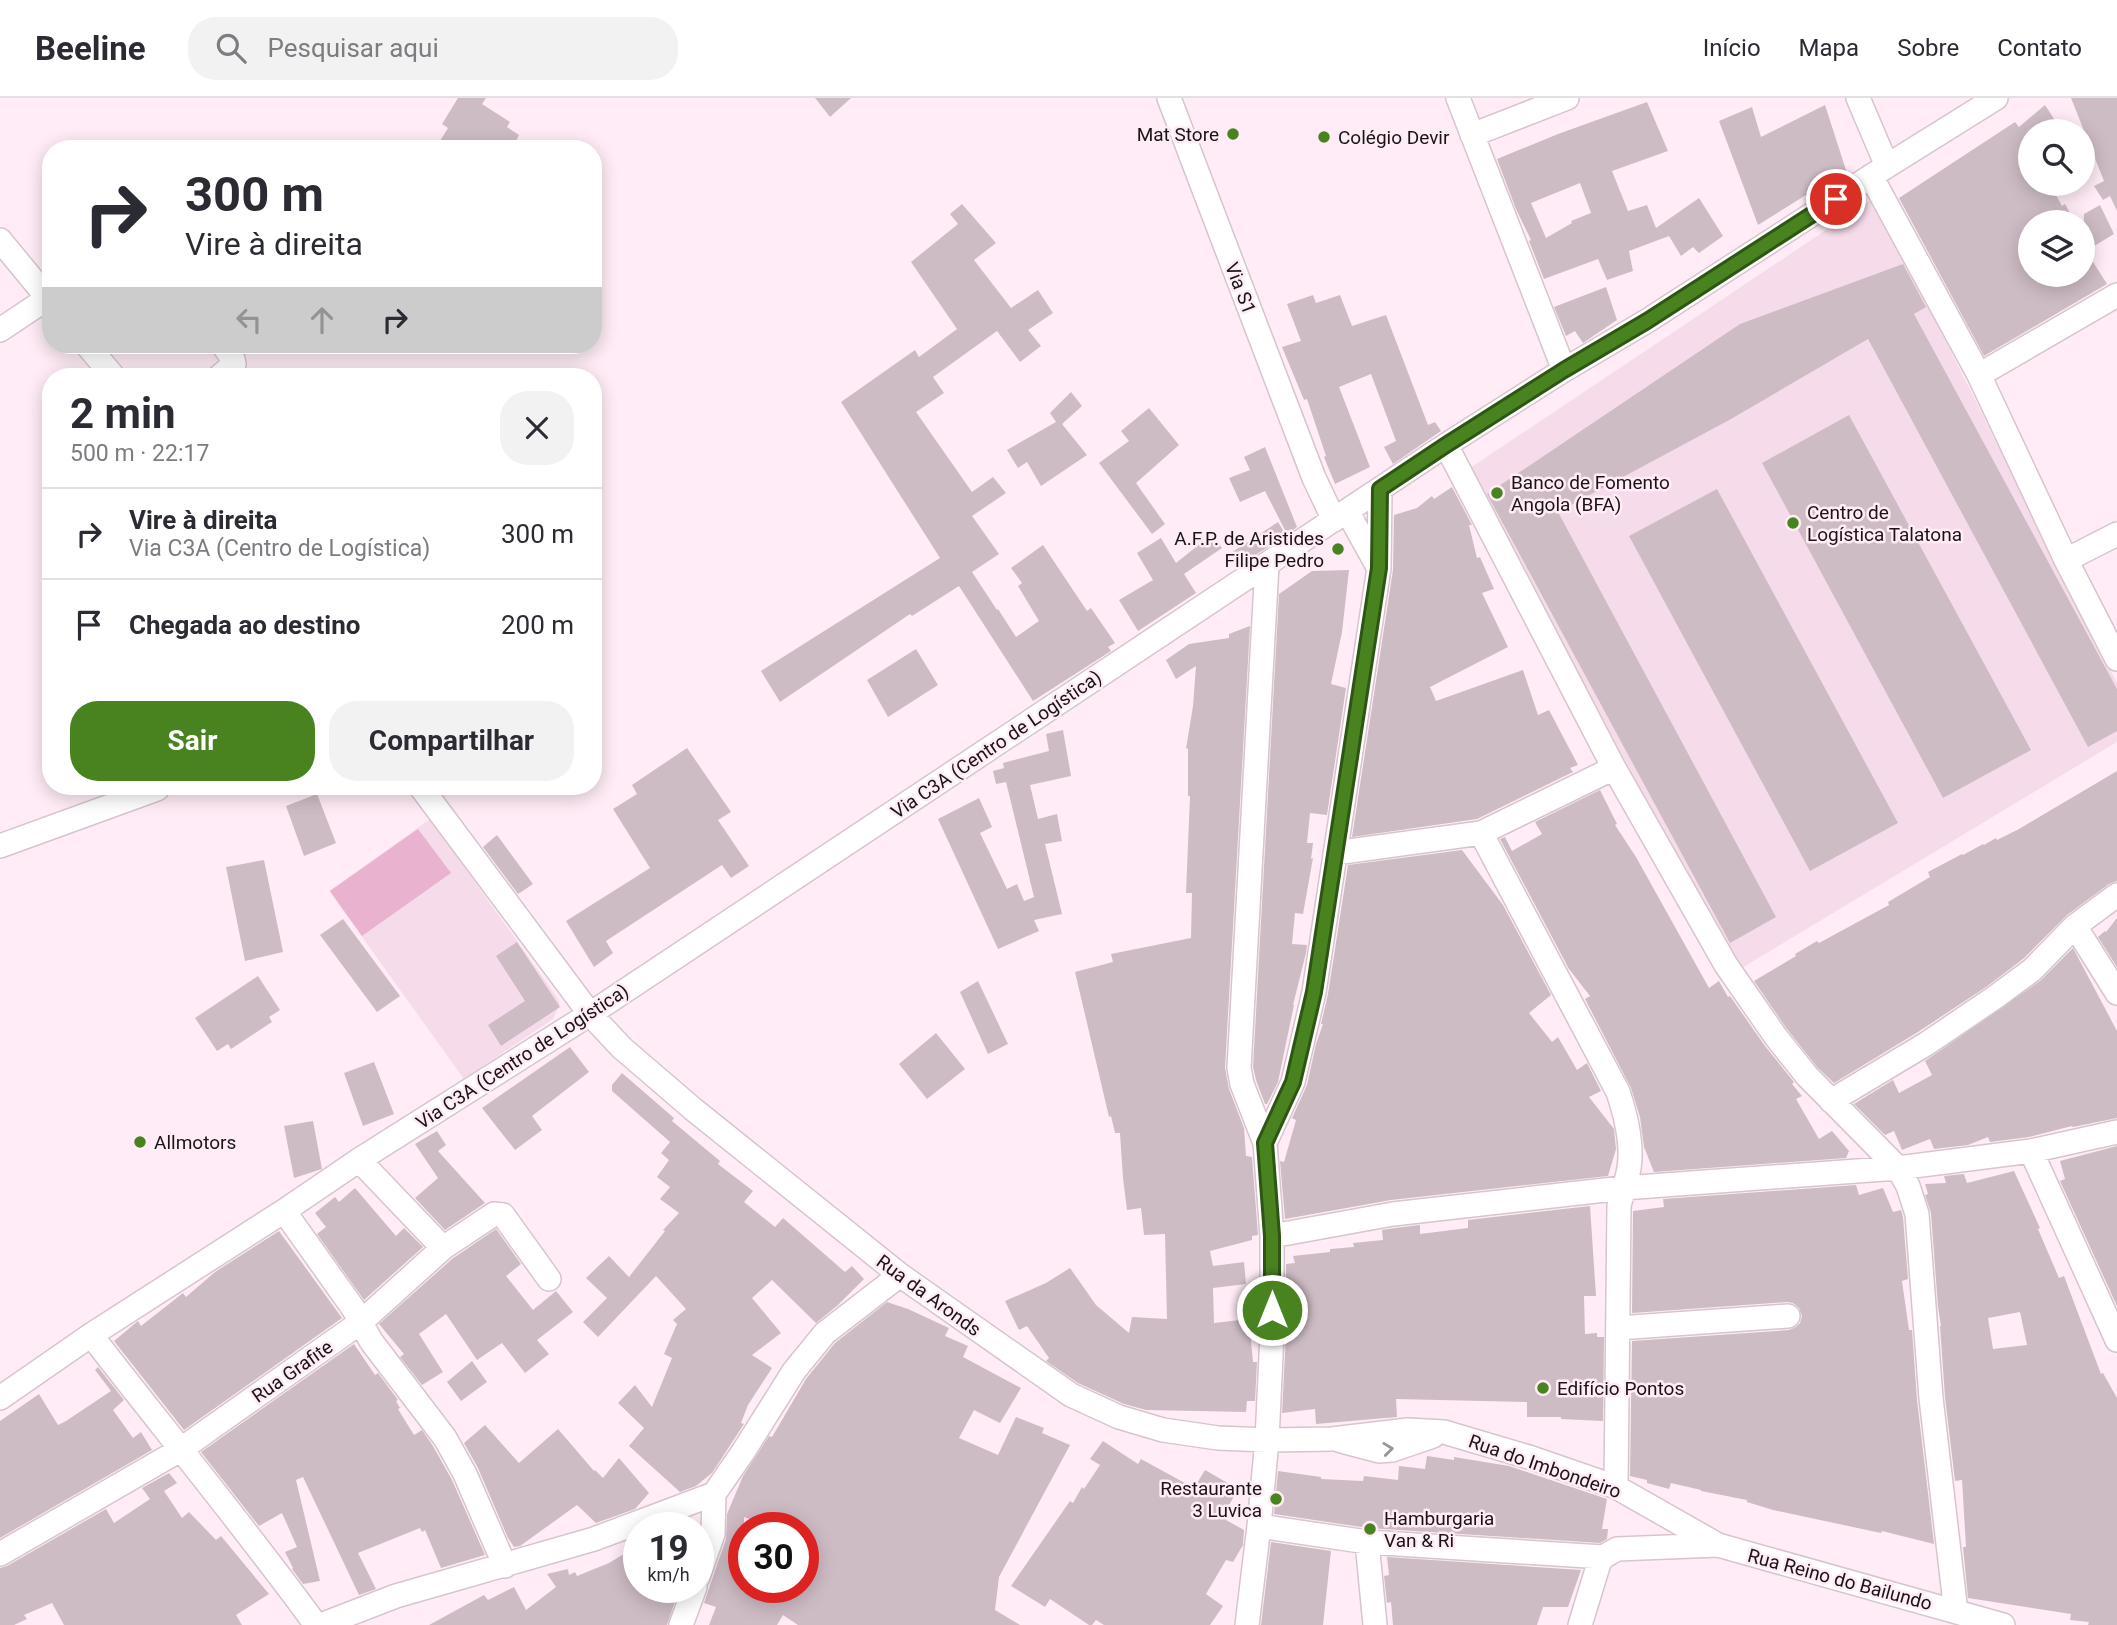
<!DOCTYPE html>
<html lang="pt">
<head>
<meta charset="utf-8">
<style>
  :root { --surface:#fff; --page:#f2f2f3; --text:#2b2b33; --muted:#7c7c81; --line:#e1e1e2; --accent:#488320 }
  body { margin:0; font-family:Roboto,sans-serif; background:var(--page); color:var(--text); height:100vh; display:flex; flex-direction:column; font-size:26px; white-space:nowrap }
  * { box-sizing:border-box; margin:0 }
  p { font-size:23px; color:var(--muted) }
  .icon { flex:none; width:38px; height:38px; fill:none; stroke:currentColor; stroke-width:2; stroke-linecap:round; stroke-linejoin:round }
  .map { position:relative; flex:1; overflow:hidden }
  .side { position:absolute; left:42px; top:270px; width:560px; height:427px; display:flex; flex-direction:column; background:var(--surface); border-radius:28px; box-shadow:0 4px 18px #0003 }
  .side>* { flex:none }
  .hud { position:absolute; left:42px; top:42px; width:560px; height:214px; border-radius:28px; box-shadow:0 4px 18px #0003; background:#fff; color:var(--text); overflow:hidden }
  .fabs { position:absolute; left:2018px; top:21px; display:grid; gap:14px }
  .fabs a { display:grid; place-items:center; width:77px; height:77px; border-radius:50%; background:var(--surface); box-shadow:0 4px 18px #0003; font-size:35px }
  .speed { position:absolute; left:623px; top:1414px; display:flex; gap:14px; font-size:35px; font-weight:700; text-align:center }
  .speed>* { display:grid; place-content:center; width:91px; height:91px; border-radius:50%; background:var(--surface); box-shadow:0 4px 18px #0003; line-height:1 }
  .speed small { font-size:18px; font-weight:400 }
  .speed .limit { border:10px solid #d22; background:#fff; color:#111 }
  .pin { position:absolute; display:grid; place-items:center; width:60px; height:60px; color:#fff; margin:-30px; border:4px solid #fff; border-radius:50%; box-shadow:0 2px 7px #0007 }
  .me { position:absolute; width:77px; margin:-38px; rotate:0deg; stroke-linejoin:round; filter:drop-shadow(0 0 5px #0008) }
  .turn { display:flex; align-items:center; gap:24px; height:147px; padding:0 28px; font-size:32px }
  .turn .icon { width:91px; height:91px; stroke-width:2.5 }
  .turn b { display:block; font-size:49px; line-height:60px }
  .lanes { display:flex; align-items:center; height:66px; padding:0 28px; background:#0003; justify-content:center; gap:35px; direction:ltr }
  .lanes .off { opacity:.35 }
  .round { display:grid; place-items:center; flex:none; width:74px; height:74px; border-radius:28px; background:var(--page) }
  .head { display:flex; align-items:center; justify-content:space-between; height:119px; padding:0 28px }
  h1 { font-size:42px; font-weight:700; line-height:52px }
  .action { display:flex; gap:14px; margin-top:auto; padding:14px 28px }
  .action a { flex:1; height:80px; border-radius:28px; background:var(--accent); color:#fff; font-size:28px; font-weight:700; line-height:80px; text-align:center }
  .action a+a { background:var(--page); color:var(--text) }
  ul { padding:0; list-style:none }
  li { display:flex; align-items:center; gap:21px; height:91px; padding:0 28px; border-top:2px solid var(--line) }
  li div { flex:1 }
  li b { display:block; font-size:26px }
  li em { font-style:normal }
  header { display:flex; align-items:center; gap:42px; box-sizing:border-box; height:98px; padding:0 35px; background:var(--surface); border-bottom:2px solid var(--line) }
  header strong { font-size:33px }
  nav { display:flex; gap:38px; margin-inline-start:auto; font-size:24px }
  .search { width:490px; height:63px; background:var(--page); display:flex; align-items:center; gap:18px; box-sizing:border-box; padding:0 24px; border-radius:28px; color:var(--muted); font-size:26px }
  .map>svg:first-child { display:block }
</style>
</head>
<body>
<header>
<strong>Beeline</strong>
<div class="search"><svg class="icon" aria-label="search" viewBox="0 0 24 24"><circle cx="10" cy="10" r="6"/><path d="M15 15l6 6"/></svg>Pesquisar aqui</div>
<nav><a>Início</a><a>Mapa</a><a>Sobre</a><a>Contato</a></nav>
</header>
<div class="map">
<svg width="2117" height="1527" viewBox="0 0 2117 1527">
  <rect width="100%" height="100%" fill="#ffecf6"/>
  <!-- built -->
  <path fill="#f6dcea" d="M1874,100l243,485v59l-380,229 -270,-501z
    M430,721l127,178 3,7 -7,15 -89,60 -135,-188z"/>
  <!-- green -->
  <path fill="#e9b3d0" d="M418,731l33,44 -89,63 -32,-45z"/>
  <!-- building -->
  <path fill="#cebcc5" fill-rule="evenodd" d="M458,0h28l-4,6 28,18 -3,5 12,8 -7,14h-77l13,-21 -6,-4z
    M815,0h36l-21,19z
    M2071,0h46v113l-7,-15 -7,4 -9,-14 10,-5z
    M1647,4l21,49 -56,20 16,40 19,-6 9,23 43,-30 24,38 -24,17 -6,-6 -12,9 -12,-20 -40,15 4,20 -26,9 -9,-21 -54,20 -15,-38 2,-1 -15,-31 -19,-50 61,-25zM1580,85l11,30 -20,8 1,2 -26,15 -15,-35z
    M1825,7l21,65 -88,55 -39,-104 33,-14 9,30z
    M2045,7l17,26h-32v53h20l12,22 3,-2 10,18h-45v53h52l2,-61 16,-9 14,29 -28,17 21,33 -123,72 -85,-158 116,-76 4,5z
    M962,106l34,39 -22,17 37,48 27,-18 15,23 -25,17 13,16 -21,16 -23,-31 -64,46 11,16 -28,19 56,80 21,-15 13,16 -34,23 27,38 -27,18 25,38 1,-1 18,28 23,-16 -21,-35 4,-3 -11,-15 32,-23 44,66 4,-3 24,35 -7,4 3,4 -78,50 -74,-115 -47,30 -2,-2 -130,88 -19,-31 179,-113 -99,-156 74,-52 4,7 38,-28 -46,-67 47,-38 -8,-10z
    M1903,166l23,43 -12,7 203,375v42l-29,16 -220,-408 -137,80 -173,93 218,405 -46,26 -243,-449 253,-170z
    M1606,189l11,33 -34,23 -8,-12 -9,5 -12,-29z
    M1313,197l3,8 24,-8 12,31 34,-11 42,110 7,-3 6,9 -48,33 -9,-17 12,-6 -25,-67 -32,13 31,80 -35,17 -11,-27 2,-1 -19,-57 -3,1 -22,-53 19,-6 -14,-37z
    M1071,294l11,14 -20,18 25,31 -46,31 -14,-24 -9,6 -11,-18 49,-28 -6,-9z
    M1149,310l30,37 -43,38 29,41 -13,10 -53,-71 30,-22 -8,-10z
    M1849,317l182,335 -88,48 -181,-335z
    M1265,349l32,80 -10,7 -22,-43 -25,11 -11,-24 21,-8 -6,-13z
    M1452,389l20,38h-3l8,33 3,-1 14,32 -12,4 26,54 -78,40 6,14 87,-31 15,45 11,-5 29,55 -8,3 3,4 -96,47 -125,18 41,-267 1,-55 23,-7 15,-12 2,3z
    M1717,391l181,334 -88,48 -181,-335z
    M1278,424l8,13 -49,32 -8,-13z
    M1211,437l11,13 -38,26 12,19 -58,38 -19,-31 34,-20 -16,-27 24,-15 15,25z
    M1349,472l-7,62 -11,52 15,4 -19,127 -17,-2 -3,30h6l-2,16 2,-1 -10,56 -8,-1 -3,31 15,1 -1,8 -13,52h1l-16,77 -11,22h-2l-9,-24 -3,-13 26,-473 33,-23z
    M1250,528l-25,442 4,21 15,39 2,28 6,1 6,78 -6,1v4l-42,11 3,15 31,-4 2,22 -33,4 1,35 35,-4 4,43h4l-2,39h-8l-1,11 -100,-2 -22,-6 -46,-21 -32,-22 3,-3 -22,-32 -8,4 -14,-29 41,-18 24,-15 26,37 33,28 3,-16 35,2 -2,-85 -21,1 -3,-27 -14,2 -4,-32 -3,-45h-5l-4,-17 -2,1 -34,-145 38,-10 -2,-8 80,-16 1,-45h-6l4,-97h-2v-48l-2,1 7,-43 3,-40 -20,13 -10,-19 23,-16 40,-6v-4z
    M916,551l22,36 -50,32 -21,-37z
    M1063,632l8,46 -41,9 8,34 19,-5 5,27 -17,3 17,70 -28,6 5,11 -41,18 -60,-130 41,-21 13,29 -12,6 27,56 10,-5 7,17 10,-4 -28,-115 -10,2 -3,-13 11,-3 -1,-5 46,-12 -3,-17z
    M687,650l44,64 -13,8 31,46 -18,12 -9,-13 -116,76 7,12 -19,14 -28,-46 84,-53 -37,-59 24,-15 -5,-9z
    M2117,673v110l-8,3 -42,31 -44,44 -37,28 -68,45 -84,51 -17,-16 -30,-38 -33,-48 42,-25 -1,-2 22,-13 2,2 70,-38 -1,-3 42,-25 -2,-5 34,-18 1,1 20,-11 1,1 12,-7 1,2 22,-11z
    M1600,692l17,34 -2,1 21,32 73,131 10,-7 9,16 2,-1 35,50 29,36 -2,2 10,12 -6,3 23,40 13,-8 17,20 -3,7 -192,14 -10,-25 -4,-30 -9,-29 -46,-89 5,-3 -21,-27 -69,-130 5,-2 7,14 30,-17 -7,-12z
    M317,696l19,49 -32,13 -18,-50z
    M497,737l36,49 -15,10 -35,-47z
    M1462,752l41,55 48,90 -22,18 23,29 6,-5 19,33 10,-7 14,28 -12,6 25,32 2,20 -8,27 -217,24 -106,19 -5,-58 4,1 12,-42 -4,-2 15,-33 9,-41 7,-20h-2l7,-30 20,-129z
    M264,762l19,92 -38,9 -19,-94z
    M2117,820v49l-19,-30 7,-6 1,1z
    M343,821l57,77 -23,16 -57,-77z
    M517,844l43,65 -59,39 -13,-21 37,-24 -29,-45z
    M2073,850l44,83v87l-44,9 -1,-1 -43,11 -39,5 -2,-5 -20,8 -34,4 -4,-10 -28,11 -8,-19 -9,4 -31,-31 39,-24 6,13 33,-18 -7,-14 115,-80z
    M258,878l22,34 -11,7 3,5 -41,27 -3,-5 -11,7 -22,-33z
    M978,883l30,63 -20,10 -28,-62z
    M936,935l29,36 -38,30 -28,-35z
    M570,949l19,25 -57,44 10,14 -27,20 -33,-42z
    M374,964l20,52 -31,12 -19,-53z
    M622,975l52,45 -2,3 48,40 -2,3 35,27 -9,11 31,25 8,-9 62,54 7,-6 12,13 -26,26 -22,18 -44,-43 -20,18 29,35 -29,22 20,13 -24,37 -7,18 3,1 -32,49 -16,13 -16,6 -51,-46 15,-18 -26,-25 17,-18 17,22 20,-49 -8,-4 13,-30 -4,-4 13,-11 -30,-33 -58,61 -15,-15 24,-24 -21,-20 23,-22 20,21 36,-46 -2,-1 16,-17 -19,-14 10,-12 -13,-10 12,-17 -8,-7 9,-11 -58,-51v-6z
    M313,1023l9,48 -28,9 -10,-52z
    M437,1033l9,14 -8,6 47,52 -40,27 -30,-32 23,-20 -23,-34z
    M2117,1048v160l-57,-125 5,-2 -5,-18z
    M2014,1073l26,57 -2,1 21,49 5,-2 37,98 2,-1 14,25v227h-29l1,-3 -19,-2 1,-6 -103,-16 -5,-51h3l-4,-67 -7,1 -10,-84 -5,-71h1l-3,-19 -7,-94 -6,-18 3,-1 -3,-10 21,-1 -2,-7 20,-2 3,9zM2020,1214l7,33 -34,4 -5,-31z
    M1856,1087l3,10 24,-7 10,24 8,-2 2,7 5,62 -6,2 7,49h3l5,70 17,144 -52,-13 -1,2 -108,-23 -26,-8v-2l-46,-9v-1l-30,-7 -2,6 -22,-6v-3l-17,-4 2,-135 157,-11 7,-3 4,-4 2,-7 -3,-8 -6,-5 -6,-1 -155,11 1,-102 31,-4 -1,-8z
    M355,1090l41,48 8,-8 19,19 -59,53 -47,-66 9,-7 -11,-14 20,-16 4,5z
    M1590,1108l6,90h-12l1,38 12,-1v4h7l-1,84 -42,-2v-2h-34v-15l-131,-3 1,18 -81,7 -1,-15 -33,4 4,-79v-70l9,-1 -2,-7 37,-4v-3l24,-2 -1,-4 30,-3 -1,-10 13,-2 25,-3v9l48,-6v-8z
    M496,1131l25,35 -15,12 27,34 23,-19 17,21 -36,28 12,14 -24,19 -23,-30 -25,17 -31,-46 -27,20 24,38 -21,13 -22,-28 4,-3 -25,-30 73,-65z
    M279,1133l63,87 -158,112 -70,-89 24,-20 3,5 42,-33 3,4 29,-25z
    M887,1204l21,7 41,19 -4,8 23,10 -5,11 58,31 -21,35 -26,-13 -15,28 39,17 18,-38 28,11 -2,5 28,12 -71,132 -4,33 25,15h-222l-15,-10 -6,10h-68l7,-18 -12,-4 22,-64 1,-25 16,-38 26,-40 3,1 34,-58 29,-36zM744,1419l29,11h30v59h-65l6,-13z
    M354,1246l21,31 3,-2 20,27 -2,1 4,7 -2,1 16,26 8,-5 11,16 19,34 33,75 -44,13 -16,-38 -3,2 -2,-4 -62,25 18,36 -17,6 -56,-118 -7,3 24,101 -17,3 -11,-15 1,-1 -8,-16 12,-5 -15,-34 -23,13 -58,-74z
    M472,1263l15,21 -26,19 -14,-19z
    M98,1269l26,33 -11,10 20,28 8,-6 11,18 -152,88v-117l39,-27 19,31 8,-4 45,-30 -16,-21z
    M485,1327l34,38 39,-34 36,42 1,-1 8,8 16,-20 30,35 -14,16 -39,14 -19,-18 -57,41 -6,1 -6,-9 -30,-70 -14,-25z
    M1103,1343l35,23 3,-5 53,29 11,-18 33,19 -10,18 4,2 -6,11 18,10 -1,15 -10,17 -7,-2 -20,34 17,12 -13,19h-106l-8,-5 -4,5h-3l-39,-26 -5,8 -34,-21 59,-85 3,2 9,-16 2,2 16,-24 -10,-6z
    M1427,1358l27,4v-3l55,9 98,33 -5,30h6l-1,10 -7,4 -232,-15 -94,-14 4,-43 43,6v2l42,2 1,-5 34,4 1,-14 26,3z
    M169,1375l8,10 -13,8 18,27 7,-6 27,28 5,-4 48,58 -33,21 6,10h-178l-12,-22 -28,12 3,4 -13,6h-14v-57l7,-2 99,-57 8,14 36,-24 -8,-11z
    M1271,1444l60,9 -8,74h-62z
    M639,1447v42h41l-13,38h-238l55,-30 4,5 26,-13 12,23 30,-23 -9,-13 21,-5 1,6 6,-3 2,4 32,-13z
    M1387,1459l194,13 -13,37h-25l-6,18h-144l-2,-23 -4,1 -3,-27 5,-1z"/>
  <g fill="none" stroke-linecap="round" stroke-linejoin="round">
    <!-- minor casing -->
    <g stroke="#d7c5ce" stroke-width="26">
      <path id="minor" d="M1169,0l145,380 20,42
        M1458,0l106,272
        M1858,0l29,68
        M1472,37l95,-37
        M1871,78l108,199 87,185 51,99
        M0,142l51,62
        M0,232l48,-32
        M87,247l26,31
        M1979,277l138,-80
        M220,278l14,-12 -1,-5 -10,-14
        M1446,347l168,323 112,197 50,72 31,39 91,92 10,18 9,28 14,184 25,214
        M1347,413l30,54
        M2066,462l51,-26
        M420,688l170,228 32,34 71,61 207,166 171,120 48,22 44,13 55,8 49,2 65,-1 76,-9 36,2 88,26 84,29 102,58 285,80
        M1481,735l133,-65
        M0,748l157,-57
        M1335,755l146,-20 137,259c8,24 15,51 11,76 -2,13 -7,25 -10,38l-3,281
        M2075,828l42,67
        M1831,1003l95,-57 68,-46 38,-28 43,-44 42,-31
        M1265,1045l28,-61 21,-90 65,-424 1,-79
        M2031,1053l86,189
        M359,1062l84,88
        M284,1113l69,97 18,33 74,97 20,36 40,92
        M1272,1138l121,-22 230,-26 275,-20 133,-17 86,-19
        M1618,1230l170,-12
        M91,1237c75,97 153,191 225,290
        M0,1300l91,-63 193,-124 75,-51 231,-146 856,-569 118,-75 83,-49 240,-155 109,-68
        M1341,1343l38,10 13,-1 41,-14
        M1259,1428l108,16 236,15
        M1367,1444l8,83
        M0,1456l180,-104 181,-128 82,-74 51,-34 9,1 46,64
        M698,1479l15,-43 1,-40
        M321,1527l75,-29 198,-57 120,-45 29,-42 51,-81 31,-38 75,-58
        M681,1527l14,-38
        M1247,1527l12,-99 8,-86 5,-106v-98l-7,-93 -23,-59 -3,-16 28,-503
        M1580,1527l19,-62 4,-6 14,-8 101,-4"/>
    </g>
    <!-- minor -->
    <use href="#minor" stroke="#fff" stroke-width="23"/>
  </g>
  <!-- one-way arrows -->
  <defs><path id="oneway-chevron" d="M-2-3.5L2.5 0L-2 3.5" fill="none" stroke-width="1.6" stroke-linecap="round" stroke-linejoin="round" transform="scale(1.75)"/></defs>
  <use stroke="#989597" href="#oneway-chevron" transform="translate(1388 1351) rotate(-7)"/>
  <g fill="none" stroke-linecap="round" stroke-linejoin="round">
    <!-- route casing -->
    <g stroke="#2f5515" stroke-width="18">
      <path id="route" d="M1272,1212v-74l-7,-93 28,-61 21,-90 65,-424 1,-79 66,-44 118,-75 83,-49 189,-122"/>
    </g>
    <!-- route -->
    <use href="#route" stroke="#488320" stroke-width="12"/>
  </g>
  <!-- markers -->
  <g fill="#488320" stroke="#ffecf6" stroke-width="2.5">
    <circle cx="1233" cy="36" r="7"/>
    <circle cx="1324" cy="39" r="7"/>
    <circle cx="1497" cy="395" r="7"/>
    <circle cx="1793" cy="425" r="7"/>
    <circle cx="1338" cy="451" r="7"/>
    <circle cx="140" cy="1044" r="7"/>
    <circle cx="1543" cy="1290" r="7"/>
    <circle cx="1276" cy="1401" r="7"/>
    <circle cx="1370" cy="1431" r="7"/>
  </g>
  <g text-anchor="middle" stroke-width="5" stroke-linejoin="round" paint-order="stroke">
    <!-- poi labels -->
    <g font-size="19" fill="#1a1417" stroke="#ffecf6" text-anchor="start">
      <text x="1219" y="43" text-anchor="end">Mat Store</text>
      <text x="1338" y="46">Colégio Devir</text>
      <text x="1511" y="391">Banco de Fomento<tspan x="1511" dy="22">Angola (BFA)</tspan></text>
      <text x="1807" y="421">Centro de<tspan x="1807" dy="22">Logística Talatona</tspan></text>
      <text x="1324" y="447" text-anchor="end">A.F.P. de Aristides<tspan x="1324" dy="22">Filipe Pedro</tspan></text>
      <text x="154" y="1051">Allmotors</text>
      <text x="1557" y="1297">Edifício Pontos</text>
      <text x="1262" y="1397" text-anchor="end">Restaurante<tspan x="1262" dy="22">3 Luvica</tspan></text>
      <text x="1384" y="1427">Hamburgaria<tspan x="1384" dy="22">Van &amp; Ri</tspan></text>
    </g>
    <!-- street labels -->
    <g font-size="19" fill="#1a1417" stroke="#ffecf6">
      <text transform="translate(1241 190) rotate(69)" y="7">Via S1</text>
      <text transform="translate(996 646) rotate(-34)" y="7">Via C3A (Centro de Logística)</text>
      <text transform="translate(522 958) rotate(-33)" y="7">Via C3A (Centro de Logística)</text>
      <text transform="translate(929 1197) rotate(36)" y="7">Rua da Aronds</text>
      <text transform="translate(292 1273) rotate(-35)" y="7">Rua Grafite</text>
      <text transform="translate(1545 1368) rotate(19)" y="7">Rua do Imbondeiro</text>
      <text transform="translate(1840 1481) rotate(15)" y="7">Rua Reino do Bailundo</text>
    </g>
  </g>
</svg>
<div class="fabs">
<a><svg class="icon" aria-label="search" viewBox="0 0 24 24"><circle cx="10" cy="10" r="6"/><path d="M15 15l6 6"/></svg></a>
<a><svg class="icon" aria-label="layers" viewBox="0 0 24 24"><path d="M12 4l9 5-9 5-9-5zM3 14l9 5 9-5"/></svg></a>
</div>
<div class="speed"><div>19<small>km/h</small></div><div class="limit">30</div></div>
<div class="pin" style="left:1836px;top:101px;background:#d93025"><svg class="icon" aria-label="arrive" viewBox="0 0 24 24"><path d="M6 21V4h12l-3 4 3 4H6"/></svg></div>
<svg class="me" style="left:1272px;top:1212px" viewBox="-20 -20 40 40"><circle r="17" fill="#488320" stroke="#fff" stroke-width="3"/><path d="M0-11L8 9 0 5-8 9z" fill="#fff"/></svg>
<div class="hud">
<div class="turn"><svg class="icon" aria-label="right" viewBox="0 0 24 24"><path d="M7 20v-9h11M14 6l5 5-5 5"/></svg><div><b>300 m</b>Vire à direita</div></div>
<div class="lanes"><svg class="icon off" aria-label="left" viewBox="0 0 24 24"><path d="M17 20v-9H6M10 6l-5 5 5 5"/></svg><svg class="icon off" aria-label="ahead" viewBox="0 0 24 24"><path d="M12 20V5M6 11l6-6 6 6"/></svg><svg class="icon" aria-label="right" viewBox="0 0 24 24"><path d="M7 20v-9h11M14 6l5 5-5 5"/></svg></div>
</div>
<section class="side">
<div class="head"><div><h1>2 min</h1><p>500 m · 22:17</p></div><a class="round"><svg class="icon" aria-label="close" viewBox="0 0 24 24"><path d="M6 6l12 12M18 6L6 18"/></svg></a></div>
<ul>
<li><svg class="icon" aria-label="right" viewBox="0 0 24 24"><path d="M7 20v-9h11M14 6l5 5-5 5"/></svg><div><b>Vire à direita</b><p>Via C3A (Centro de Logística)</p></div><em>300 m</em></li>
<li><svg class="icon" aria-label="arrive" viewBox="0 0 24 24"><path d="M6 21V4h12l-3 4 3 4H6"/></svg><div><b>Chegada ao destino</b></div><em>200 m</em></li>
</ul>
<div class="action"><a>Sair</a><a>Compartilhar</a></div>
</section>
</div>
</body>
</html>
